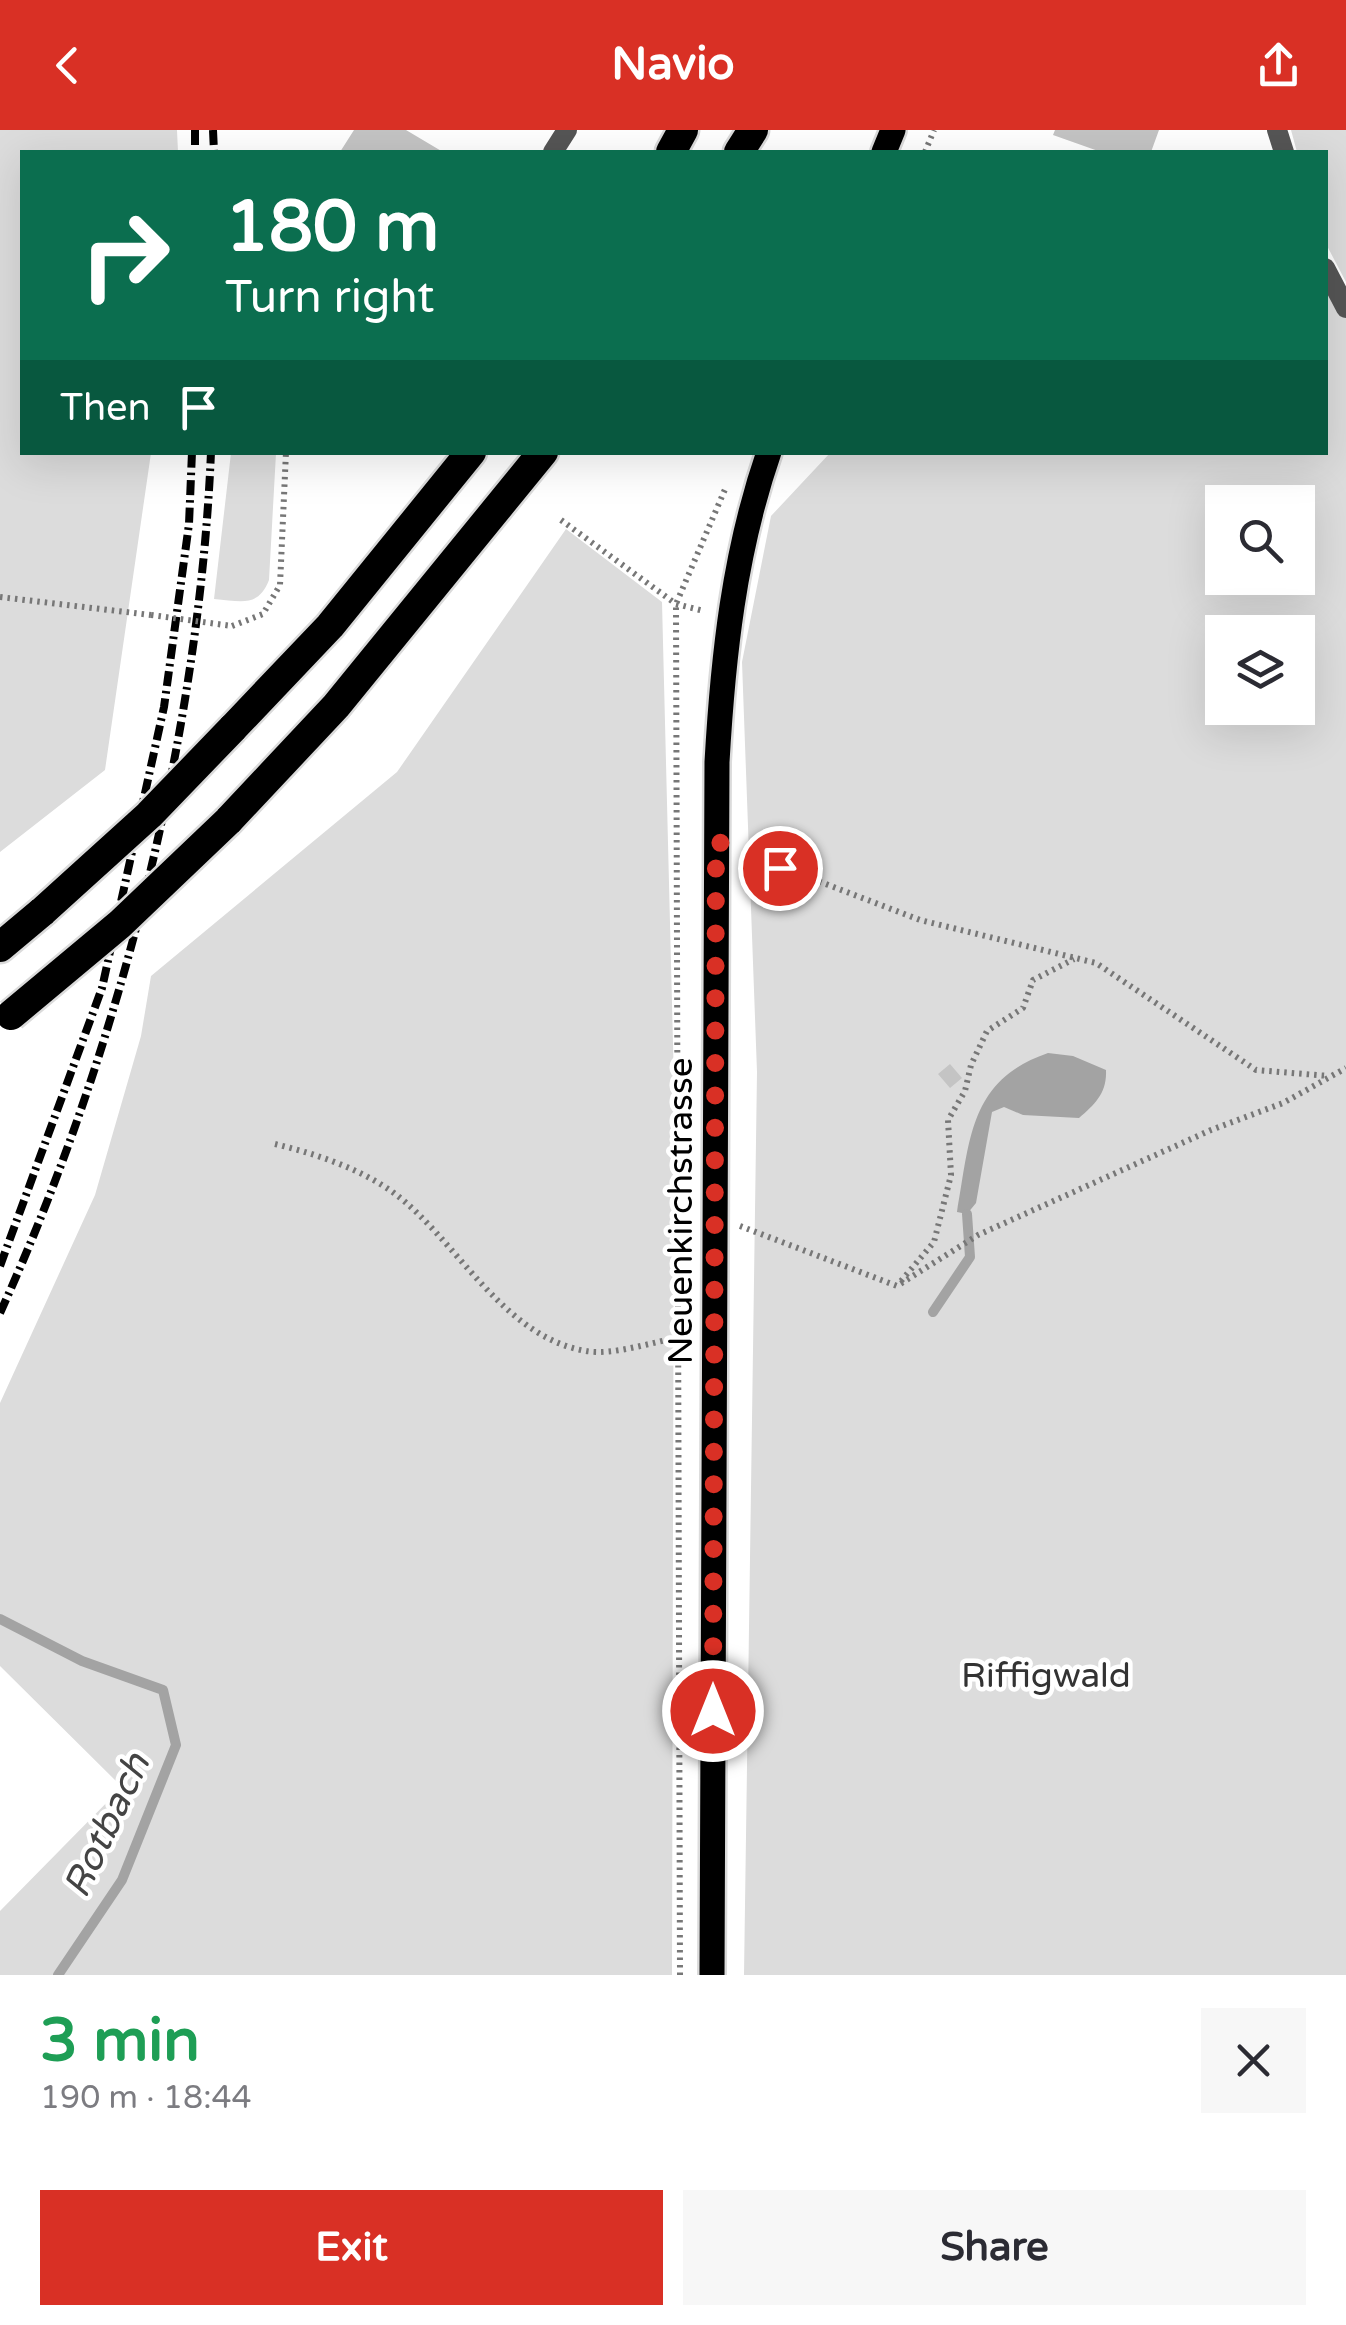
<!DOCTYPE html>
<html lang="en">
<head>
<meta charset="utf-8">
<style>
  :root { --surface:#fff; --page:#f7f7f7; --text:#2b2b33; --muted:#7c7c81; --accent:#d93025 }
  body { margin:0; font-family:"Varela Round",sans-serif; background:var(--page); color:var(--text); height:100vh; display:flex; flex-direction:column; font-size:38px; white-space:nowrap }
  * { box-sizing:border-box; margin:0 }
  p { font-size:32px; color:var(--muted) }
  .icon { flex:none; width:55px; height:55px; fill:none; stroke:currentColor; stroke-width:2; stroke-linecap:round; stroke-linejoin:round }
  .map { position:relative; height:1845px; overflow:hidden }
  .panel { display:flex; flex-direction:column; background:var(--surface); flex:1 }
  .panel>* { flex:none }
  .hud { position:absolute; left:20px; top:20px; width:1308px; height:305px; border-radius:0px; box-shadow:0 10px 40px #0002; background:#0b6e4f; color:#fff; overflow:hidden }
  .controls { position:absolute; left:1205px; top:355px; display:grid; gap:20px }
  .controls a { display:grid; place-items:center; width:110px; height:110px; border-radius:0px; background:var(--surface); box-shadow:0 10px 40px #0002; font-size:50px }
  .pin { position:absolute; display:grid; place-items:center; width:85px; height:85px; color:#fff; margin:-42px; border:5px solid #fff; border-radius:50%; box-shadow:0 2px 10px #0007 }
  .me { position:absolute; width:110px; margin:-55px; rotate:0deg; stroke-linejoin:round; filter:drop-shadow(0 0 8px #0008) }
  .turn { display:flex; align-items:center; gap:35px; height:210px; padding:0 40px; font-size:45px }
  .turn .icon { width:130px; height:130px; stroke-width:2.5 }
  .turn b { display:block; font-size:70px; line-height:85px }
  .then { display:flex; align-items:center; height:95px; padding:0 40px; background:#0003; gap:20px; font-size:38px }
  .round { display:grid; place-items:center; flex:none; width:105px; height:105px; border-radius:0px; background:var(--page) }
  .summary { display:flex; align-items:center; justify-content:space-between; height:170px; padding:0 40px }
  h1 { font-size:60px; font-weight:700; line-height:75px; color:#1e9e55 }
  .button { display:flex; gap:20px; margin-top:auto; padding:20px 40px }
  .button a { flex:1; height:115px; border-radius:0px; background:var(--accent); color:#fff; font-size:40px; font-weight:700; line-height:115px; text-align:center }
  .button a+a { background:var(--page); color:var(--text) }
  header { display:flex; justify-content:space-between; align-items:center; height:130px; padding:0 40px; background:var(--accent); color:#fff; font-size:45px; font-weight:700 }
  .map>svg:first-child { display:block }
</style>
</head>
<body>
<header><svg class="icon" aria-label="back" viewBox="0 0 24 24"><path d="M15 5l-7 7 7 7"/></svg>Navio<svg class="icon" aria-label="share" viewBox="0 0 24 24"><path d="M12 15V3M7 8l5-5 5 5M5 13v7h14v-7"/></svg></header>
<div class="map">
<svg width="1346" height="1845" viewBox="0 0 1346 1845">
  <rect width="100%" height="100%" fill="#fff"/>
  <!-- green -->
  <path fill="#dcdcdc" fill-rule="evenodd" d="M0,0h177l1,22h-156v300l129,1 -46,317 -105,82z
    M1291,0h55v152l-21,-40v-90h-28z
    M1325,146l21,41v1658h-602l13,-903 -15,-410 29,-146 59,-63 495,-1zM1222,372h76v76h-76zM1222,502h76v76h-76z
    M231,323h45l-7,127c-11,28 -28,21 -55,19z
    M566,399l96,73 12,482 -2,891h-672v-64l122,-124 -122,-121v-263l95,-208 46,-159 10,-60 246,-204z"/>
  <!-- water -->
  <path fill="#a3a3a3" d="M1048,923l25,3 33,14c1,23 -11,34 -27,48l-56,-3 -19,-8 -12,5 -16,91 -9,11 -10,-2c13,-72 12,-132 91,-159z"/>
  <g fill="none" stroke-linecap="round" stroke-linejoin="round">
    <!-- stream -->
    <path stroke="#a3a3a3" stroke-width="10" d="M933,1182l37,-55 -3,-43
      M0,1489l82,42 81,29 13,55 -54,135 -64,95"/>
  </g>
  <!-- building -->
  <path fill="#c4c4c4" d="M354,0h52l37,22h-103z
    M1055,0h104l-8,22h-50l-48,-17z
    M950,934l12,14 -12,10 -12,-14z"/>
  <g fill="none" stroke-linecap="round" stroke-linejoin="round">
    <!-- primary casing -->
    <g stroke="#dbdbdb" stroke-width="30">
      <path id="primary" d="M884,22l9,-22
        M712,1845l5,-1213c6,-105 17,-209 52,-310"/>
    </g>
    <!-- motorway casing -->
    <g stroke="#dbdbdb" stroke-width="35">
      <path id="motorway" d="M671,22l12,-22
        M739,22l14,-22
        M232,599l98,-103 141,-174
        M228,691l108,-115 207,-254
        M0,817l43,-36"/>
    </g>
    <!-- path -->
    <path stroke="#777" stroke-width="6" stroke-dasharray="2.5 5" stroke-linecap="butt" d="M925,22l9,-22
      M561,390l115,84 28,7
      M0,467l151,18
      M232,496l31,-12 17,-29 6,-133
      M742,722l178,68 176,43 160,107 73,6
      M275,1014c41,10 84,24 119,49 63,47 108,144 192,158 28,5 68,-10 97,-14
      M740,1096l157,60 81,-51 233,-105 72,-27 63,-35
      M901,1151l33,-39 17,-67 -3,-55 17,-29 6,-26 16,-34 36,-23 10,-28 41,-21
      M680,1845l-4,-1371 50,-117"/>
    <!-- minor -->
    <path stroke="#555" stroke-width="20" d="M1277,0l7,22
      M553,22l14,-22
      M1325,138l21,40"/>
    <!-- primary -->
    <use href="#primary" stroke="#000" stroke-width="25"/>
    <!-- motorway -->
    <use href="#motorway" stroke="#000" stroke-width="30"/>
    <!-- rail -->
    <path stroke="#000" stroke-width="8" stroke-dasharray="15 5 2.5 5" stroke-linecap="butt" d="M195,0v22
      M213,0l1,22
      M0,1136l102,-278 62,-281 25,-183 3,-72
      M0,1183c118,-259 199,-576 211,-861"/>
    <!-- motorway-bridge casing -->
    <g stroke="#dbdbdb" stroke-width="35" stroke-linecap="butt">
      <path id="motorway-bridge" d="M43,781l106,-96 83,-86
        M11,885l109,-91 108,-103"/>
    </g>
    <!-- path-bridge -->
    <path stroke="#777" stroke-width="6" stroke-dasharray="2.5 5" stroke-linecap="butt" d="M151,485l81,11"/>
    <!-- motorway-bridge -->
    <use href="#motorway-bridge" stroke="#000" stroke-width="30"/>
  </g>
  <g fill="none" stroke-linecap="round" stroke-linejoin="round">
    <!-- route -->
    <path stroke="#d93025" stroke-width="18" stroke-dasharray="0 32.4" d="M713,1581l3,-870 64,27"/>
  </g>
  <g text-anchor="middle" stroke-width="9" stroke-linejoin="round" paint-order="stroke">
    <!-- street labels -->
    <g font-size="35" fill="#000" stroke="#fff">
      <text transform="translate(680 1081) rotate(-90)" y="12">Neuenkirchstrasse</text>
    </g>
    <!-- park labels -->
    <g font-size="35" fill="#333" stroke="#fff">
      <text x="1046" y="1557">Riffigwald</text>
    </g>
    <!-- water labels -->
    <g font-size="38" font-style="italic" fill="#444" stroke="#fff">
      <text transform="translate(106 1695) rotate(-65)" y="13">Rotbach</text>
    </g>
  </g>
</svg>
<div class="controls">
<a><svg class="icon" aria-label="search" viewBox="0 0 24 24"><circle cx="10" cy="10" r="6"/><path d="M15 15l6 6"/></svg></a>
<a><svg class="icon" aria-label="layers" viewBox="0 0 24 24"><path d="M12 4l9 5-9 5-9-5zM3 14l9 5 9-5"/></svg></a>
</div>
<div class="pin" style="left:780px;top:738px;background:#d93025"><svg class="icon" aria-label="arrive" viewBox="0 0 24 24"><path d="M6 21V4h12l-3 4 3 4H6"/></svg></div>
<svg class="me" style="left:713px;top:1581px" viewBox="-20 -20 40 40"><circle r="17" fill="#d93025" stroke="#fff" stroke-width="3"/><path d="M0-11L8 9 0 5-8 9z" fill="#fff"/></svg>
<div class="hud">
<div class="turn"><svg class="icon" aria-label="right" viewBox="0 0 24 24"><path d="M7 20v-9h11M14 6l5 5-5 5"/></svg><div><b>180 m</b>Turn right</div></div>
<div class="then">Then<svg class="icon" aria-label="arrive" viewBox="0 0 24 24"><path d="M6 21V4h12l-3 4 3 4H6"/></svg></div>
</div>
</div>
<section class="panel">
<div class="summary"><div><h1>3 min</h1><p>190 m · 18:44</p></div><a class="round"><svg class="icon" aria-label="close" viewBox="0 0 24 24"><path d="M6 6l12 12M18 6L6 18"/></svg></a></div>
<div class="button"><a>Exit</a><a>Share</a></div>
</section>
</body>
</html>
